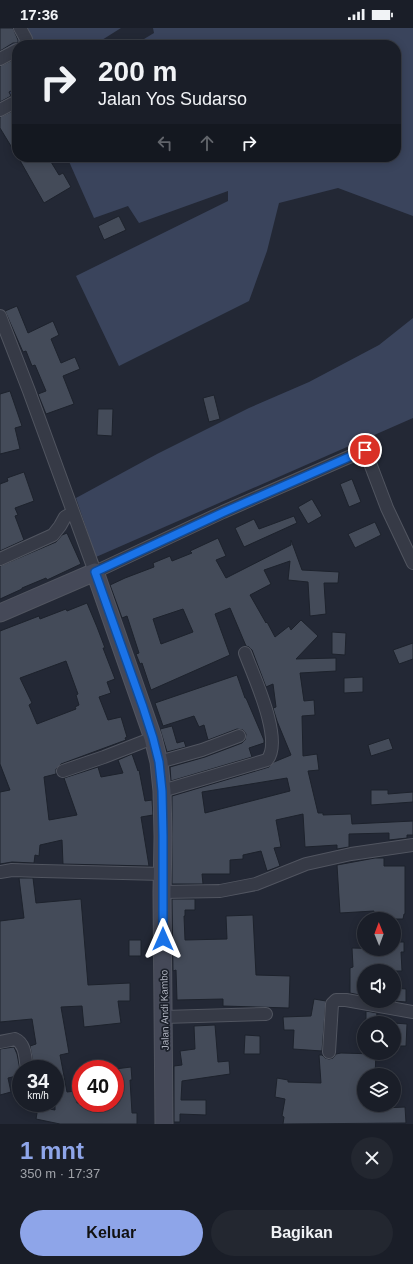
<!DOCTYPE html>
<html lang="id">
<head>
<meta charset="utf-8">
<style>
  :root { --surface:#1a1e28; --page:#232730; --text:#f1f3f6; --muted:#9fa2a8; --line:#383c45; --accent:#8ea5e9 }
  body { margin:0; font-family:Helvetica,sans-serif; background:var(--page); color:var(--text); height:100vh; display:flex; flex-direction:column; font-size:15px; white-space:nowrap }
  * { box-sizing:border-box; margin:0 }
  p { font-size:13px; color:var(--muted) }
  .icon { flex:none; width:22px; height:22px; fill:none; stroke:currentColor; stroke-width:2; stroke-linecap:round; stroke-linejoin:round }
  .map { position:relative; height:1096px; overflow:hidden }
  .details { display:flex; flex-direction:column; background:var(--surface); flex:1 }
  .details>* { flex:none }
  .guide { position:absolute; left:12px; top:12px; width:389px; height:122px; border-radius:16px; box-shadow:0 2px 10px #0003,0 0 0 1px var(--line); background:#1a1e28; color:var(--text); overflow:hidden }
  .needle { width:26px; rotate:359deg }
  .fabs { position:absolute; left:357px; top:884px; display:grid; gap:8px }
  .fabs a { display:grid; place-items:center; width:44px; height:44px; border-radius:50%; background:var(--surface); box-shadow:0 2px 10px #0003,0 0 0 1px var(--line); font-size:20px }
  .speed { position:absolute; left:12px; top:1032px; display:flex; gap:8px; font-size:20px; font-weight:700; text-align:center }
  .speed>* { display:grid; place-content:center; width:52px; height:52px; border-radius:50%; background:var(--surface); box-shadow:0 2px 10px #0003,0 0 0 1px var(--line); line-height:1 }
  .speed small { font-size:10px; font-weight:400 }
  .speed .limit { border:6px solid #d22; background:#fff; color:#111 }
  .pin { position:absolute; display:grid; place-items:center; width:34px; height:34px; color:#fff; margin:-17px; border:2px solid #fff; border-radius:50%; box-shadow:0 1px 4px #0007 }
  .me { position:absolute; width:44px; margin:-22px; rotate:0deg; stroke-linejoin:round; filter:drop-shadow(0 0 3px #0008) }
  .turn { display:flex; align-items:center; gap:14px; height:84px; padding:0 20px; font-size:18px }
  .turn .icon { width:52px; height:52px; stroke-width:2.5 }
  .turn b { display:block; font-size:28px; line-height:34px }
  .lanes { display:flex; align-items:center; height:38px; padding:0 20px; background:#0003; justify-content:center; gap:20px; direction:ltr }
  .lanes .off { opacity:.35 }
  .round { display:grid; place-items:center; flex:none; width:42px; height:42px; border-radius:21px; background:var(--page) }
  .summary { display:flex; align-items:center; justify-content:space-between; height:68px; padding:0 20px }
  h1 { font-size:24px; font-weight:700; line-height:30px; color:var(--accent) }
  .button { display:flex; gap:8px; margin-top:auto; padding:8px 20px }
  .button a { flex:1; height:46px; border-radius:24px; background:var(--accent); color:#111; font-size:16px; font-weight:700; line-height:46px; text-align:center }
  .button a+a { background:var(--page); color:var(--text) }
  .status { display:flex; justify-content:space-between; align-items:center; height:28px; padding:0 20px; background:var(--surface); direction:ltr }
  .status svg { height:11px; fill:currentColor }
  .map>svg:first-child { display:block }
</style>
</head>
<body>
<div class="status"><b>17:36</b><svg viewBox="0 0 49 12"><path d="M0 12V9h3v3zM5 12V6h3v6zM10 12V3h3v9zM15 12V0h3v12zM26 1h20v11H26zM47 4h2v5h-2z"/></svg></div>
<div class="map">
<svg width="413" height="1096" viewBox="0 0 413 1096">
  <rect width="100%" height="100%" fill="#232835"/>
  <!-- water -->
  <path fill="#3a445c" d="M0,0h121l-27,17h-77v47l-17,9z
    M153,0h260v188l-75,-28 -59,15 -12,48 -18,50 -130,65 -43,-90 152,-75v-10l-89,32 -11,-17 -34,12 -27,-61h329v-112h-262l20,-12z
    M413,290v100l-317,139 -20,-59 81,-44 92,-46 60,-26 70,-37z"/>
  <!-- building -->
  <path fill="#444b59" stroke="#1d222c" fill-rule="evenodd" d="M0,0h13l5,12v3h-5l-13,8z
    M17,30v30l-8,4 2,4 -11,6v-36z
    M17,81v47l-17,-28v-11z
    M18,129h30l11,18 4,-2 8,14 -27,16z
    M119,188l7,14 -22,10 -6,-14z
    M17,278l11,27 25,-12 6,14 -8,4 10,24 14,-6 5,12 -17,7 11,28 -28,10 -8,-20 8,-3 -11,-26 -3,1 -6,-15 -3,1 -18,-41z
    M10,363l12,35 -7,2 5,21 -20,5v-60z
    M214,367l6,24 -11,3 -6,-24z
    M98,381h15l-1,27 -15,-1z
    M24,444l10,29 -19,7 3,7 -3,1 9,24 -24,11v-67l8,-3 -1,-3z
    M352,451l9,23 -12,5 -9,-23z
    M312,471l10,17 -14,8 -10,-17z
    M294,488l3,7 -53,24 -9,-19 19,-9 5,10z
    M375,494l6,13 -26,13 -7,-14z
    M67,505l14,31 -34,16 -1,-2 -24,10v1l-22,10v-33l56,-24 6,-7z
    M218,510l8,18 -10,4 10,18 65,-33v-5l11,30 37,2 -1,11h-14l2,31 -16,2 -2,-34 -20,-2 2,-19 -26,9 7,14 -21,11 16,28 1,-1 8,15 14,-11 2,4 10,-10 17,16 -22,23 40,-1v13l-36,2 4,28 10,-1 1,15 -13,1 1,40 14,-2 2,16 -11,1 10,42h5v2l28,-1 1,10 61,-3v14h-6v3l-18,2v-7l-40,1v13l-12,2v-4l-32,2 -2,-33 -27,6 5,27 -7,1 6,18 -13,5 -6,-20 -18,4v4l-13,1v14h-28l1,10h-31v-88l97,-29 5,-5 17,-7 -14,-34 -4,-13 3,-1 -3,-23 -7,3 -14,-37 -3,-3 -3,-1 -16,-38 -15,6 15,41 -79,35 -9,-27 -2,1 -4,-10 3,-1 -12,-37 -5,2 -12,-33 15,-7 29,-11 -1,-4 17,-7 2,5 20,-8 -2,-2zM183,581l10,23 -32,12 -8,-25zM287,750l3,13 -85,22 -3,-21z
    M87,575l10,24 8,21h-2l12,31 -8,3 4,11 -12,4 9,23 13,-3 6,20 -2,1 1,2 -65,24 -5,5v5l-12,3 5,43 28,-5 -13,-37 34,-11 3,10 22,-4 -5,-13 14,-6 6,17 1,-1 6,31 7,-1 1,15 -12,2 8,49 -86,-2 -1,-24 -22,5 -1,11 -4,-1 -1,8 -22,-1 -12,2v-72l10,-2 -10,-26v-133l39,-15 1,3 26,-10 1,2zM66,633l12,33 -2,1 3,10 -4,2 1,2 -39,15 -8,-19 3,-2 -12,-25z
    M332,604l14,1 -1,22 -13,-1z
    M413,615v16l-14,5 -6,-14z
    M237,647l8,23h1l18,42v3l-15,5 3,9 -81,24 -1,-14 35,-10 37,-14 3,-3 1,-6 -3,-4 -6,-1 -29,11 -4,-15 -5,2 -5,-11 -31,10 -8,-23z
    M363,649v15l-19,1v-15z
    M172,698l5,17 7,-2 2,6 -19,5 -7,-23z
    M389,710l4,11 -22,7 -3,-11z
    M371,762h17v4l25,-2v10l-42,3z
    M375,830h9v8h21v48h-1l-1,5h-27v-5h-2v-3l-34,2 -3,-48z
    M19,850h14l3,25 45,-4 7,86 42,-2v18h-12l3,22 -37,4 -2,-21 -21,1 8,46 -9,2 7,37 9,-1 1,12h38v-34l16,-2 1,13h-2l2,33h5v11h-77l-24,-5 2,-12 17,3v-41h-6l-1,-4 -14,3 -4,-22 6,-2 -4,-25 -32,3v-101l24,-3z
    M172,871h23v11h-10v6h-1l1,24 42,-1 -1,-23 27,-1 3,60 34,1 -1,32 -66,-2v-7l-46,1 -1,-30 -3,1z
    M129,912h12v16h-12z
    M394,914h10v10h-3l1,19h-39l1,25 -14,-3v-25l3,-1 -1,-19 42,1z
    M394,960l12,1v13l-12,-1z
    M314,971l12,2 -4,50 -29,-2 1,-19h-10l-1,-13 28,-1z
    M366,983l11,2 -1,10h-10z
    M394,995l13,1 -1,22h-12z
    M215,997l3,37 11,-1 1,13 -48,7 -1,19h25v15l-26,-1v8h-6v-56l8,-1 -2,-14 15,-2 -1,-23z
    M245,1007l15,1v18h-16z
    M14,1019l3,7 4,21 -13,3 3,14 -11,3v-46z
    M341,1025l35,1 -1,21 -11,-1v31h20v3l21,-1 1,16 -123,1 1,-7 -2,-1 3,-17 -10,-2 2,-19 11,2v2l33,1 -2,-28h3l3,3 4,1 4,-1 3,-4z"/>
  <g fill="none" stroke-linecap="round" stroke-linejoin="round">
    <!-- street casing -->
    <g stroke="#515560" stroke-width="14">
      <path id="street" d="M20,0l6,11 -1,6
        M0,31l17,-9
        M0,82l17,-9
        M0,288l29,75 66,181 128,-60 142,-62 22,58 26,55
        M0,531l53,-24 7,-9 5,-9 7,-4
        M159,734l43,-12 37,-14
        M63,743l41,-14 49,-19
        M162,763l105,-31c17,-20 -14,-85 -22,-107
        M0,844l12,-2 30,1 121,3
        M162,864l58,-1 36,-7 50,-20 45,-10 62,-9
        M164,989l102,-3
        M0,1014l15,-3c11,5 10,19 12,30
        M329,1024l3,-48 4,-4h10l67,12"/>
    </g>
    <!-- secondary casing -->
    <g stroke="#515560" stroke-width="19">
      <path id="secondary" d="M0,585l95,-41 58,166 6,24 3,29 1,46 -1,55 2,232"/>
    </g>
    <!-- street -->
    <use href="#street" stroke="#363a46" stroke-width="12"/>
    <!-- secondary -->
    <use href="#secondary" stroke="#454958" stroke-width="17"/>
  </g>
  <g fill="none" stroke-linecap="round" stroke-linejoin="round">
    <!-- route casing -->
    <g stroke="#114b97" stroke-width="10">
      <path id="route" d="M163,911v-103l-1,-45 -3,-29 -6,-24 -10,-31 -48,-135 129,-60 141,-62"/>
    </g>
    <!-- route -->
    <use href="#route" stroke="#1a73e8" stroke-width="7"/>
  </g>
  <g text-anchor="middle" stroke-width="3.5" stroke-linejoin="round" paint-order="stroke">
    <!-- street labels -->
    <g font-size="10" fill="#b1b5c2" stroke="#1b202a">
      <text transform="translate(164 982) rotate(-91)" y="4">Jalan Andi Kambo</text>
    </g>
  </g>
</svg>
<div class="fabs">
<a><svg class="needle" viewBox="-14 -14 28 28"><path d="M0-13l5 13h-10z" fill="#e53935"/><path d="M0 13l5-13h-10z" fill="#9fa2a8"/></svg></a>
<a><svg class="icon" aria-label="sound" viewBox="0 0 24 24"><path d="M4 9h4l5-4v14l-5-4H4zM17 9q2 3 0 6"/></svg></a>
<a><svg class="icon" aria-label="search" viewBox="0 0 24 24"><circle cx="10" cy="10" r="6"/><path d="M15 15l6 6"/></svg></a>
<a><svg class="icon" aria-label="layers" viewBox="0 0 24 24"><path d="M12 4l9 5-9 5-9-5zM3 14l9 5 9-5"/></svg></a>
</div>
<div class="speed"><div>34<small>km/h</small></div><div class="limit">40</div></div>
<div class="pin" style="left:365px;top:422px;background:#d93025"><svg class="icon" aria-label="arrive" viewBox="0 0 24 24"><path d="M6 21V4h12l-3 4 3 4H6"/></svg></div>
<svg class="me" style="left:163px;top:911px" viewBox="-20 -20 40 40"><path d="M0-17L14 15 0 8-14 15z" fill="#1a73e8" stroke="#fff" stroke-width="4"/></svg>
<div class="guide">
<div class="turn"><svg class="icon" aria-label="right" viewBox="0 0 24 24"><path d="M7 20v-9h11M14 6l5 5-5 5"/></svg><div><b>200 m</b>Jalan Yos Sudarso</div></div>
<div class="lanes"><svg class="icon off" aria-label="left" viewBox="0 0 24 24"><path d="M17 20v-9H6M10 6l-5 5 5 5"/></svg><svg class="icon off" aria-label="ahead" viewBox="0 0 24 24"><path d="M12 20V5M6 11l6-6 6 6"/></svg><svg class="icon" aria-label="right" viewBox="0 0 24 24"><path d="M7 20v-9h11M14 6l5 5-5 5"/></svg></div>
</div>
</div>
<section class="details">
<div class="summary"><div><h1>1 mnt</h1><p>350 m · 17:37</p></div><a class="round"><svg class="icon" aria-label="close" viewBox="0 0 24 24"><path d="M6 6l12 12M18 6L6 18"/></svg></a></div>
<div class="button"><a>Keluar</a><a>Bagikan</a></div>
</section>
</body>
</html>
